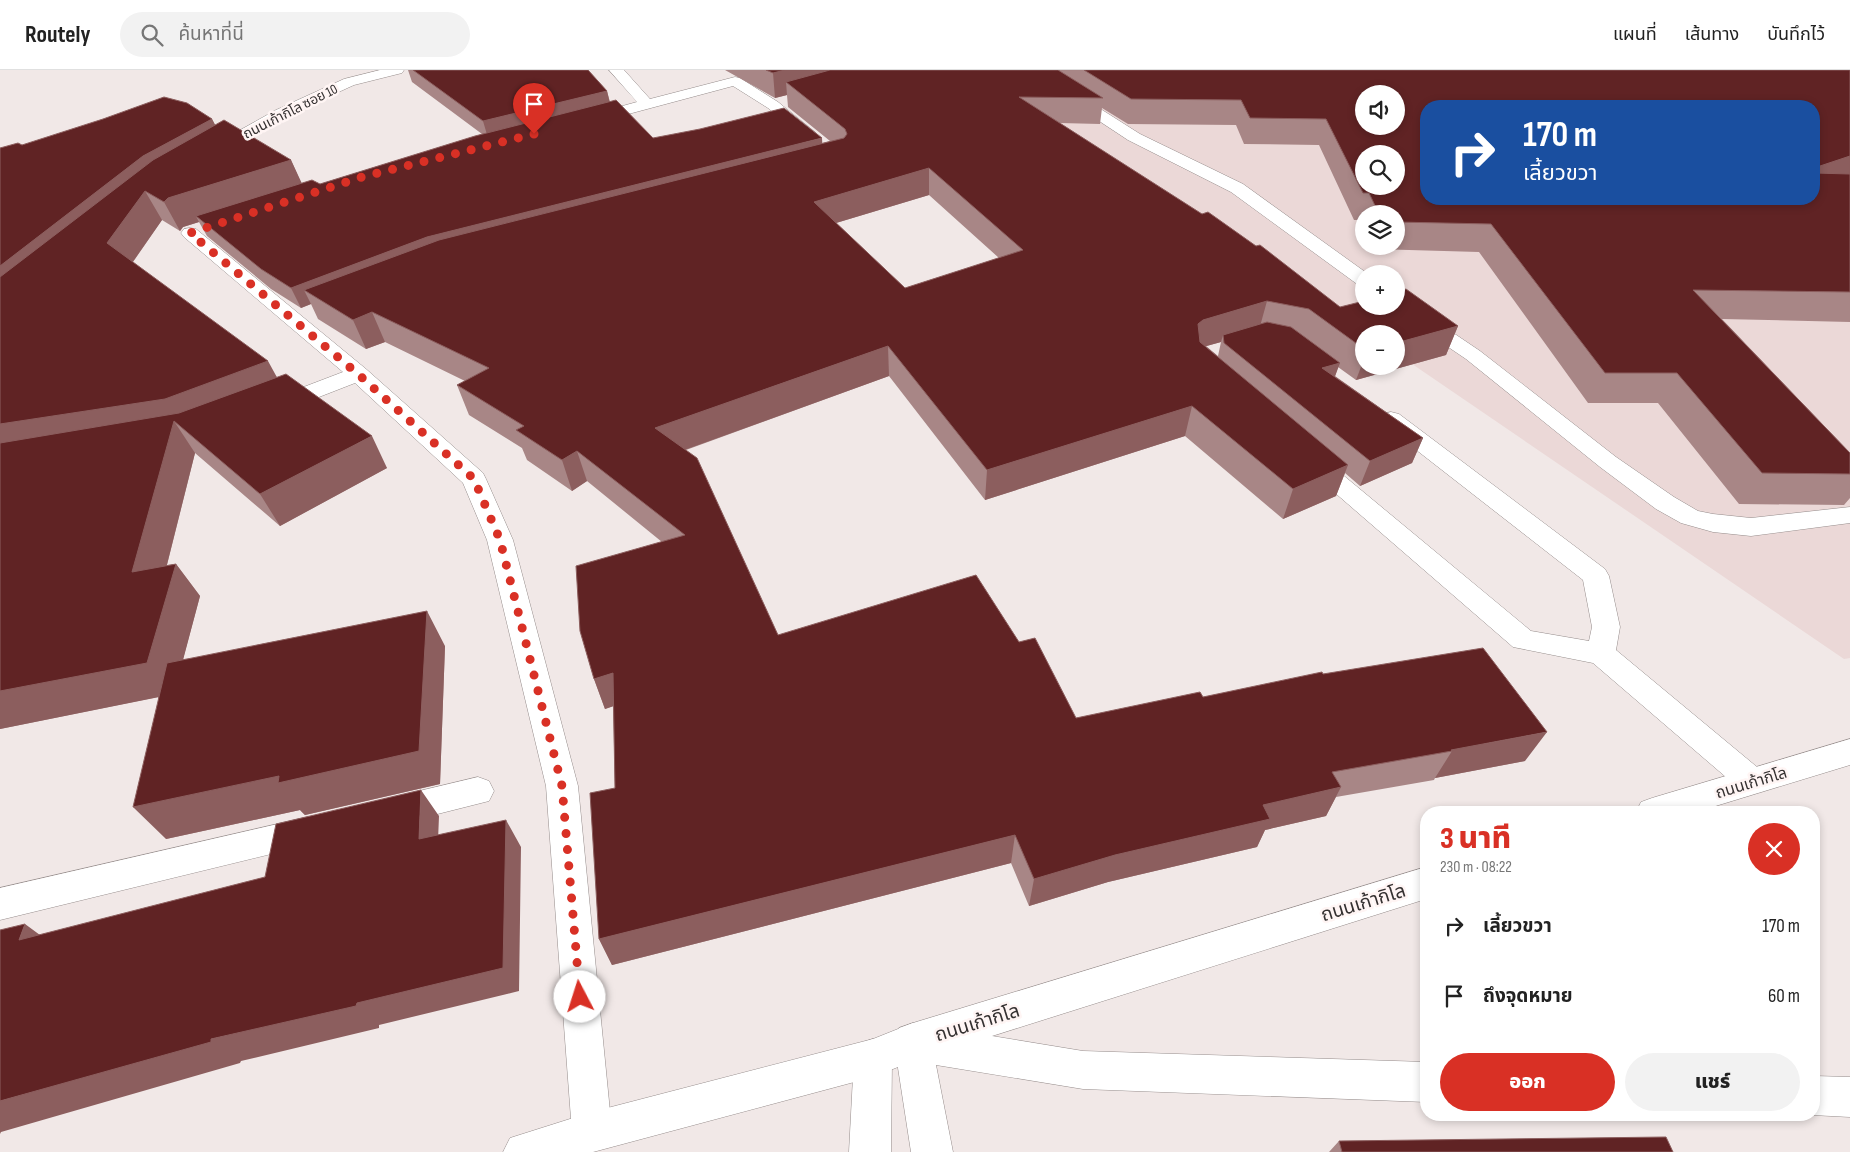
<!DOCTYPE html>
<html lang="th">
<head>
<meta charset="utf-8">
<style>
  :root { --surface:#fff; --page:#f2f2f2; --text:#222; --muted:#767676; --line:#e0e0e0; --accent:#d93025 }
  body { margin:0; font-family:"Sofia Sans Condensed","Noto Sans Thai",sans-serif; background:var(--page); color:var(--text); height:100vh; display:flex; flex-direction:column; font-size:19px; white-space:nowrap }
  * { box-sizing:border-box; margin:0 }
  p { font-size:16px; color:var(--muted) }
  .icon { flex:none; width:28px; height:28px; fill:none; stroke:currentColor; stroke-width:2; stroke-linecap:round; stroke-linejoin:round }
  .map { position:relative; flex:1; overflow:hidden }
  .details { position:absolute; left:1420px; top:736px; width:400px; height:315px; display:flex; flex-direction:column; background:var(--surface); border-radius:20px; box-shadow:0 2px 8px #0003 }
  .details>* { flex:none }
  .top-card { position:absolute; left:1420px; top:30px; width:400px; height:105px; border-radius:20px; box-shadow:0 2px 8px #0003; background:#1a4fa0; color:#fff; overflow:hidden }
  .fabs { position:absolute; left:1355px; top:15px; display:grid; gap:10px }
  .fabs a { display:grid; place-items:center; width:50px; height:50px; border-radius:50%; background:var(--surface); box-shadow:0 2px 8px #0003; font-size:25px }
  .pin { position:absolute; display:grid; place-items:center; width:42px; height:42px; color:#fff; margin:-51px -21px; border-radius:50% 50% 50% 0; rotate:-45deg; box-shadow:0 0 5px #0007 }
  .pin .icon { rotate:45deg }
  .me { position:absolute; width:55px; margin:-28px; rotate:355deg; stroke-linejoin:round; filter:drop-shadow(0 0 4px #0008) }
  .turn { display:flex; align-items:center; gap:18px; height:105px; padding:0 20px; font-size:22px }
  .turn .icon { width:65px; height:65px; stroke-width:2.5 }
  .turn b { display:block; font-size:35px; line-height:42px }
  .round { display:grid; place-items:center; flex:none; width:52px; height:52px; border-radius:26px; background:var(--page) }
  .head { display:flex; align-items:center; justify-content:space-between; height:85px; padding:0 20px }
  h1 { font-size:30px; font-weight:800; line-height:38px; color:var(--accent) }
  .primary-button { display:flex; gap:10px; margin-top:auto; padding:10px 20px }
  .primary-button a { flex:1; height:58px; border-radius:30px; background:var(--accent); color:#fff; font-size:20px; font-weight:800; line-height:58px; text-align:center }
  .primary-button a+a { background:var(--page); color:var(--text) }
  ul { padding:0; list-style:none }
  li { display:flex; align-items:center; gap:15px; height:70px; padding:0 20px }
  li div { flex:1 }
  li b { display:block; font-size:19px }
  li em { font-style:normal }
  header { display:flex; align-items:center; gap:30px; box-sizing:border-box; height:70px; padding:0 25px; background:var(--surface); border-bottom:1px solid var(--line) }
  header strong { font-size:24px }
  nav { display:flex; gap:28px; margin-inline-start:auto; font-size:18px }
  .search { width:350px; height:45px; background:var(--page); display:flex; align-items:center; gap:12px; box-sizing:border-box; padding:0 18px; border-radius:28px; color:var(--muted); font-size:19px }
  .map>svg:first-child { display:block }
</style>
</head>
<body>
<header>
<strong>Routely</strong>
<div class="search"><svg class="icon" aria-label="search" viewBox="0 0 24 24"><circle cx="10" cy="10" r="6"/><path d="M15 15l6 6"/></svg>ค้นหาที่นี่</div>
<nav><a>แผนที่</a><a>เส้นทาง</a><a>บันทึกไว้</a></nav>
</header>
<div class="map">
<svg width="1850" height="1082" viewBox="0 0 1850 1082">
  <rect width="100%" height="100%" fill="#f1e8e7"/>
  <!-- built -->
  <path fill="#ebd8d7" fill-rule="evenodd" d="M983,0h726l141,45v543l-6,1 -448,-306v-19h-28zM1364,24h32v32h-32zM1426,36h388v93h-388zM1364,84h32v32h-32zM1364,144h32v32h-32zM1364,204h32v32h-32z"/>
  <g fill="none" stroke-linecap="round" stroke-linejoin="round">
    <!-- minor casing -->
    <g stroke="#958c8b" stroke-width="1">
      <path id="minor" d="M380,0h24l-2,3 -48,12 -68,31 -66,38h-12l-2,-3 2,-3 68,-38 68,-31z
        M609,0h15l26,29 85,-22 5,1 38,24 38,31 -2,3h-12l-34,-28 -35,-22 -142,38 -5,-2 -3,-3 3,-3 51,-14z
        M1022,0h17l101,64 103,50 125,90h-4v12l-7,-2 -126,-92 -103,-52z
        M190,158l6,1 170,140 117,104 3,6 27,61 65,246 34,346 -6,14 -15,6 -13,-6 -6,-14 -26,-346 -59,-246 -24,-57 -108,-100 -72,28 -8,2 -8,-2 -3,-5 3,-5 76,-29 -159,-135 -3,-4 3,-4z
        M1396,227l7,2 77,52 136,106 58,40 24,14 15,3 38,4 99,-11v16l-99,13 -38,-4 -32,-9 -25,-14 -56,-42 -134,-108 -77,-52 7,-1z
        M1391,342l8,2 206,155 4,7 11,51 -4,23 147,122 5,9 -5,9 -11,4 -11,-4 -148,-127 -80,-16 -209,-181 -4,-5 4,-5 8,-3 8,3 211,175 58,10 3,-14 -9,-47 -200,-156 -3,-5 3,-5z
        M478,707l11,4 5,10 -5,10 -95,24 -11,-4 -5,-10 5,-10 11,-4z
        M308,747l12,4 4,10 -4,10 -12,4 -308,75v-32z
        M913,953l170,28 343,11v40l-343,-13 -147,-24 17,87h-42l-17,-110 5,-14z
        M873,969l14,5 5,14 -1,94h-42l5,-94 5,-14z
        M1814,1006l36,1v40l-38,-2h2z"/>
    </g>
    <!-- major casing -->
    <g stroke="#958c8b" stroke-width="1">
      <path id="major" d="M1850,669v26l-154,47h-60l5,-10 11,-4z
        M1426,797v32l-513,162 -40,16 -280,75h-90l7,-14 82,-26 281,-73 40,-16z"/>
    </g>
    <!-- minor -->
    <use href="#minor" fill="#fff" fill-rule="evenodd"/>
    <!-- major -->
    <use href="#major" fill="#fff" fill-rule="evenodd"/>
  </g>
  <!-- wall -->
  <path fill="#a88686" fill-rule="evenodd" d="M408,0h180l19,21 3,11 43,36 169,5 8,-2 -42,-34 -1,-12 -12,3 -50,-28h1125v252l-128,-3 128,134v45l-6,7 -105,-1 -81,-101h-70l-109,-151 -105,-3 -2,-3h24v-32h-32v14l-4,-8h-6l-35,-75 -75,-1 -8,-19 -108,-1 -26,-16 -2,16 -40,-1 280,184 118,19 -12,29 -90,25 -18,-13 -3,9 88,62 -11,25 -52,23 -15,-13 -9,23 -53,23 -98,-83 -200,64 -96,-124 -203,74 92,185 241,7 57,76 127,-21 120,-23 202,87 -90,17 -1,2 -98,17 -10,19 -61,14 -8,17 -149,35 -79,24 -18,-43 -399,102 -13,-26 16,-151 -2,-82 -8,3 -11,-30 68,-137 -75,-61 -15,10 -45,-31 -5,-12 -53,-33 -12,-30 8,-4 -80,-39 -19,7 -48,-30 -7,-15 -10,4 -30,-19 -64,-53 -8,-14 -16,5 -3,4 -18,-11 -29,42 144,115 110,91 -107,58 -85,-73 -28,112 9,-1 24,32 -17,63 262,-13 -5,138 -135,31 -5,-5 -134,29 -8,-142 -158,32v-581l212,-29 3,6 76,35 10,23 19,1 162,-50 -70,-52zM929,125l70,63 -94,30 -69,-65zM1364,264l32,32h-32zM1221,272l-3,14 -12,-10z
    M1339,1071l334,11h-344z"/>
  <!-- shaded-wall -->
  <path fill="#8c5e5e" d="M785,0h88l-87,12 1,13 -12,3 -2,-25z
    M607,21l4,17 -123,30 -5,-17z
    M212,49l10,19 -68,39 -154,124v-35l143,-110z
    M822,68l1,18 -519,134 7,14 -10,4 -10,-20 136,-51z
    M1850,86v20l-36,13v-21z
    M291,90l13,28 -108,28 3,6 -16,5 -3,4 -16,-29 4,-4z
    M929,98v27l-113,34 -2,-27z
    M145,121l17,29 -37,53 -18,-30z
    M1267,231l-8,29 -36,5 -2,7 -25,7 2,-25 5,-4z
    M372,242l13,30 -19,7 -13,-29z
    M1458,256l-12,29 -90,25 8,-21v7h32v-23z
    M888,276l1,30 -227,82 -7,-30z
    M268,291l17,31 -111,29 21,32 -38,151 -157,-144v-36z
    M1340,293l-9,24 -9,-19z
    M1192,336l-7,30 -200,64 2,-30z
    M372,366l15,32 -107,58 -20,-32z
    M1423,368l-11,25 -52,23 10,-25z
    M577,381l10,30 -15,10 -10,-31z
    M1348,395l-12,31 -53,23 10,-30z
    M176,494l24,32 -26,98 -174,35v-38z
    M427,541l18,35 -5,138 -135,31 -5,-5 -134,29 -33,-32z
    M613,603l10,30 -18,6 -11,-30z
    M1547,662l-22,29 -90,17 17,-27 -1,-1z
    M1341,717l-15,29 -61,14 -8,17 -149,35 -79,24 5,-27 229,-74z
    M421,720l18,26 -2,49 -18,-26z
    M506,750l15,27 -2,144 -140,34v3l-138,33 -1,2 -239,69 -1,2v-33l211,-62 146,-36z
    M1015,765l-4,28 -399,102 -13,-26z
    M25,854l34,25 -40,-9z"/>
  <!-- building -->
  <path fill="#602324" stroke="#8c5e5e" fill-rule="evenodd" d="M413,0h175l19,21 -124,30z
    M766,0h19l-12,3z
    M830,0h228l45,28 -84,-1 183,117 6,-2 48,34 4,-1 80,62 24,-6v5h32v-14l10,-3 52,37 -62,17v-9h-32v15l-55,-40 -42,-8 -64,19 -5,4 2,18 148,123 -55,24 -101,-83 -205,64 -99,-124 -233,82 42,30 81,177 198,-60 43,67 16,-4 41,80 124,-26 3,5 119,-25 1,2 160,-26 64,84 -96,18 1,1 -120,21 9,15 -78,18 7,14 -155,36 -81,24 -19,-44 -416,104 -9,-146 25,-5 -2,-115 -19,6 -14,-48 -4,-65 109,-31 -108,-84 -15,9 -46,-30 8,-4 -67,-41 32,-17 -117,-56 -19,8 -49,-30 135,-50 405,-102 3,-4 -2,-5 -59,-47zM929,98l94,82 -118,38 -91,-86z
    M1084,0h766v86l-36,12v-62h-388v93h388v-26l36,1v118l-157,-2 157,163v21l-88,-1 -85,-100h-72l-114,-149 -95,-2v-8h-17l-10,-21h-6l-37,-74 -76,-1 -9,-18 -110,-1zM1364,24h32v32h-32zM1364,84h32v32h-32z
    M164,27l23,6 25,16 -69,37 -143,110v-118l18,-5 4,2 81,-26z
    M616,30l37,38 47,-9 84,-21 38,30 -395,99 -136,51 -30,-19 -65,-53 116,-36 8,4 155,-48z
    M224,50l67,40 -123,38 -4,4 -19,-11 -38,52 161,118 -103,38 -165,25v-147l153,-117z
    M1267,252l24,5 49,36 -18,5 101,70 -53,23 -146,-118 -1,-8z
    M286,304l86,62 -112,58 -86,-73 -42,151 44,-8 -29,99 -147,28v-248l179,-30z
    M427,541l-8,140 -141,32 1,-7 -146,31 34,-144z
    M421,720l-2,49 87,-19 -3,148 -146,35 -1,3 -145,33v3l-211,59v-171l25,-6 -6,16 246,-63 11,-53z
    M1666,1067l7,15h-331l-3,-11z"/>
  <g fill="none" stroke-linecap="round" stroke-linejoin="round">
    <!-- route -->
    <path stroke="#d93025" stroke-width="9" stroke-dasharray="0 16.2" d="M534,64l-172,43 -172,56 168,141 116,105 26,61 62,246 18,211"/>
  </g>
  <g text-anchor="middle" stroke-width="5" stroke-linejoin="round" paint-order="stroke">
    <!-- far-street labels -->
    <g font-size="14" fill="#353131" stroke="#fff5f4">
      <text transform="translate(290 41) rotate(-27)" y="5">ถนนเก้ากิโล ซอย 10</text>
    </g>
    <!-- street labels -->
    <g font-size="16" fill="#353131" stroke="#fff5f4">
      <text transform="translate(1751 712) rotate(-17)" y="6">ถนนเก้ากิโล</text>
    </g>
    <!-- near-street labels -->
    <g font-size="19" fill="#353131" stroke="#fff5f4">
      <text transform="translate(1363 832) rotate(-17)" y="7">ถนนเก้ากิโล</text>
      <text transform="translate(977 952) rotate(-17)" y="7">ถนนเก้ากิโล</text>
    </g>
  </g>
</svg>
<div class="fabs">
<a><svg class="icon" aria-label="sound" viewBox="0 0 24 24"><path d="M4 9h4l5-4v14l-5-4H4zM17 9q2 3 0 6"/></svg></a>
<a><svg class="icon" aria-label="search" viewBox="0 0 24 24"><circle cx="10" cy="10" r="6"/><path d="M15 15l6 6"/></svg></a>
<a><svg class="icon" aria-label="layers" viewBox="0 0 24 24"><path d="M12 4l9 5-9 5-9-5zM3 14l9 5 9-5"/></svg></a>
<a>+</a>
<a>−</a>
</div>
<div class="pin" style="left:534px;top:64px;background:#d93025"><svg class="icon" aria-label="arrive" viewBox="0 0 24 24"><path d="M6 21V4h12l-3 4 3 4H6"/></svg></div>
<svg class="me" style="left:580px;top:927px" viewBox="-20 -20 40 40"><circle r="19" fill="#fff"/><path d="M0-13L10 11 0 6-10 11z" fill="#d93025"/></svg>
<div class="top-card">
<div class="turn"><svg class="icon" aria-label="right" viewBox="0 0 24 24"><path d="M7 20v-9h11M14 6l5 5-5 5"/></svg><div><b>170 m</b>เลี้ยวขวา</div></div>
</div>
<section class="details">
<div class="head"><div><h1>3 นาที</h1><p>230 m · 08:22</p></div><a class="round" style="background:#d93025;color:#fff"><svg class="icon" aria-label="close" viewBox="0 0 24 24"><path d="M6 6l12 12M18 6L6 18"/></svg></a></div>
<ul>
<li><svg class="icon" aria-label="right" viewBox="0 0 24 24"><path d="M7 20v-9h11M14 6l5 5-5 5"/></svg><div><b>เลี้ยวขวา</b></div><em>170 m</em></li>
<li><svg class="icon" aria-label="arrive" viewBox="0 0 24 24"><path d="M6 21V4h12l-3 4 3 4H6"/></svg><div><b>ถึงจุดหมาย</b></div><em>60 m</em></li>
</ul>
<div class="primary-button"><a>ออก</a><a>แชร์</a></div>
</section>
</div>
</body>
</html>
